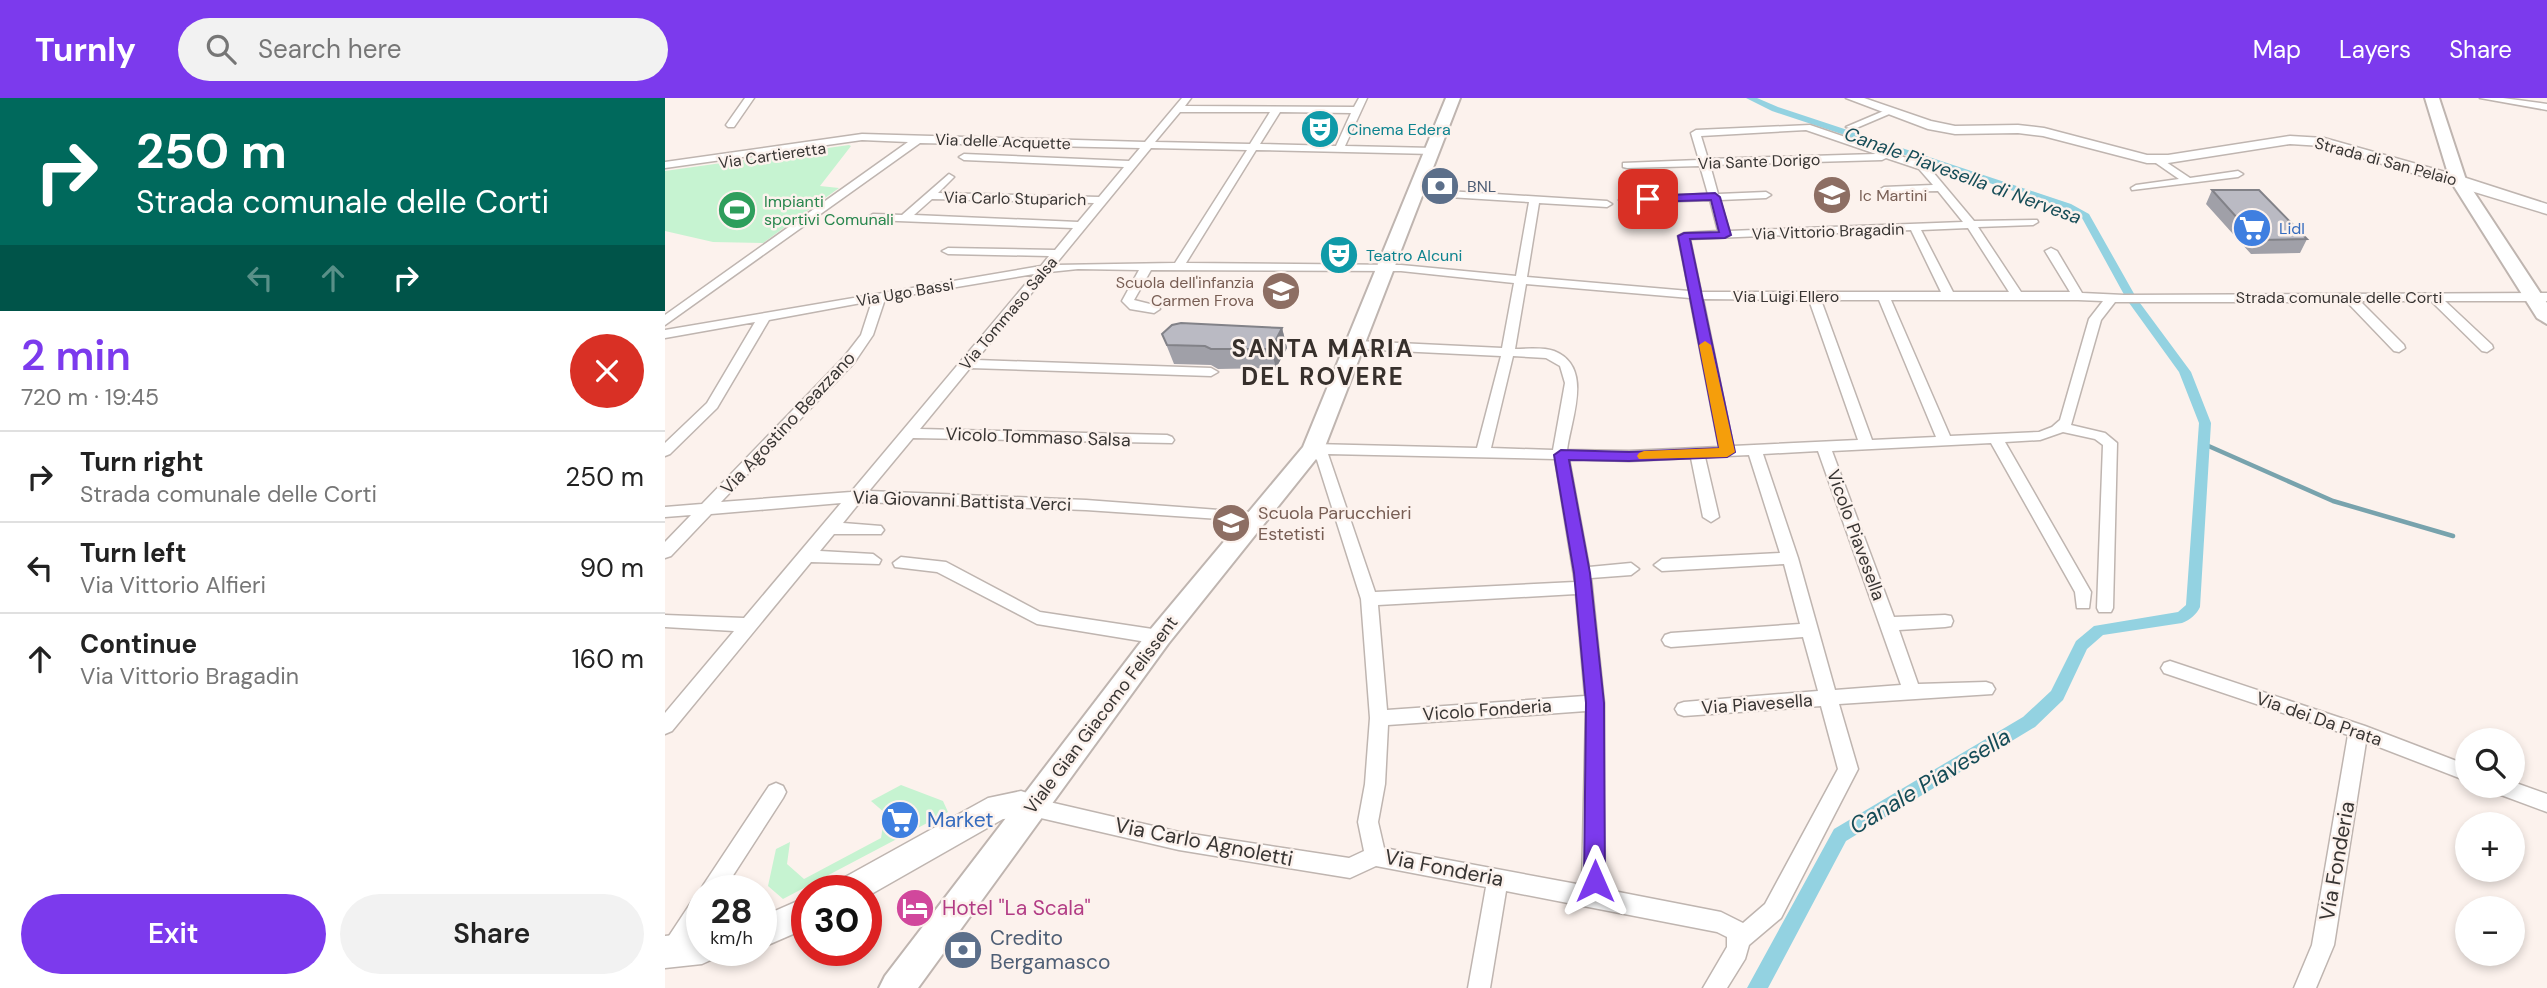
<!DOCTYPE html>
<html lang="en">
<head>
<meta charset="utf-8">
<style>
  :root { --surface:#fff; --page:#f2f2f2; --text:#222; --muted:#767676; --line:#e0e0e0; --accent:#7c3aed }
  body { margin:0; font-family:"DM Sans",sans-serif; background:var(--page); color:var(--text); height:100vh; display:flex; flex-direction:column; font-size:26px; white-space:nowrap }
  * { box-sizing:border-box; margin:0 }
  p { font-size:23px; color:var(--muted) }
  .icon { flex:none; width:38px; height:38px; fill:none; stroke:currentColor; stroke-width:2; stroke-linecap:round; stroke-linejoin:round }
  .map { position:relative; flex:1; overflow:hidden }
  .side { display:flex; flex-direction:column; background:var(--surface); width:665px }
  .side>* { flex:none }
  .guide { background:#00695c; color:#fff; overflow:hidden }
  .fabs { position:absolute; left:1790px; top:630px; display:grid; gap:14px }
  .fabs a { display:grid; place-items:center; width:70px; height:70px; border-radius:50%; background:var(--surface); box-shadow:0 4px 10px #0003; font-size:35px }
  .speed { position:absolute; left:21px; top:777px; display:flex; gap:14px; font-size:35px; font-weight:700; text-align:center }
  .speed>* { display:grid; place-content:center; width:91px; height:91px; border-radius:50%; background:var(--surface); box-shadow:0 4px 10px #0003; line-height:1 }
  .speed small { font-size:18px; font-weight:400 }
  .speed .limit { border:10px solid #d22; background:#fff; color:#111 }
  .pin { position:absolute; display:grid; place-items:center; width:60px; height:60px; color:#fff; margin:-30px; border-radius:14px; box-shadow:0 4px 10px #0006 }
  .me { position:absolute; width:77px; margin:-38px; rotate:0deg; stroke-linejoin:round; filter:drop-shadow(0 0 5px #0008) }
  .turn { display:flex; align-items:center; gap:24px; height:147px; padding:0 21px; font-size:32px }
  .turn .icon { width:91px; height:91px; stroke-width:2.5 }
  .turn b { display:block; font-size:49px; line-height:60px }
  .lanes { display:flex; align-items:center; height:66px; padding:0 21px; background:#0003; justify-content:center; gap:35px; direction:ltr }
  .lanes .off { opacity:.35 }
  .round { display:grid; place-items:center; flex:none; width:74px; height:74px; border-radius:37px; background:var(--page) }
  .headline { display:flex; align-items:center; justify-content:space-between; height:119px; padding:0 21px }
  h1 { font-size:42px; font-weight:600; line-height:52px; color:var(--accent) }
  .cta { display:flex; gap:14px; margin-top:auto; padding:14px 21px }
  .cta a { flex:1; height:80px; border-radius:42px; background:var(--accent); color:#fff; font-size:28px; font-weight:600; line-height:80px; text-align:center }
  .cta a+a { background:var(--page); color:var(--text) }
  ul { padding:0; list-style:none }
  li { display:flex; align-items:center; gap:21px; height:91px; padding:0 21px; border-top:2px solid var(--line) }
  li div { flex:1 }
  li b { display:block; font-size:26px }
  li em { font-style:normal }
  header { display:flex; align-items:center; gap:42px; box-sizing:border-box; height:98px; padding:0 35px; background:var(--accent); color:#fff }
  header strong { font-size:33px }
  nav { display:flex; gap:38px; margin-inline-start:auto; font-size:24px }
  .search { width:490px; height:63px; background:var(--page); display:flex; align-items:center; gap:18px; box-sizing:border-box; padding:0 24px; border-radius:38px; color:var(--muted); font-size:26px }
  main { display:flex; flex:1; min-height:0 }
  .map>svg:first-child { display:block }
</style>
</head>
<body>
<header>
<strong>Turnly</strong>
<div class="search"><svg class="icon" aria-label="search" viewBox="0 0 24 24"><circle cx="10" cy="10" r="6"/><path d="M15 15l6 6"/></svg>Search here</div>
<nav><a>Map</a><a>Layers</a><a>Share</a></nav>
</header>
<main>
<section class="side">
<div class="guide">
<div class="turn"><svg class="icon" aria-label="right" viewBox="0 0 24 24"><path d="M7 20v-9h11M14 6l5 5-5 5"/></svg><div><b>250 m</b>Strada comunale delle Corti</div></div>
<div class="lanes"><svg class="icon off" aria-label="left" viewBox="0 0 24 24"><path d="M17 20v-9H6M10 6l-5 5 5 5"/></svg><svg class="icon off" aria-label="ahead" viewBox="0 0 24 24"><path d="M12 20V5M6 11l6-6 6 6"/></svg><svg class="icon" aria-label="right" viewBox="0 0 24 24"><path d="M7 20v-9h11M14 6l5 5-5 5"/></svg></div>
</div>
<div class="headline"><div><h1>2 min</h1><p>720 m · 19:45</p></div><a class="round" style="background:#d93025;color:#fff"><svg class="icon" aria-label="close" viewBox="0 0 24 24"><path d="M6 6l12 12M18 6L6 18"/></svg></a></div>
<ul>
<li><svg class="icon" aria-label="right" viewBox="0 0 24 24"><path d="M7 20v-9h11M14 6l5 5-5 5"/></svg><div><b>Turn right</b><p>Strada comunale delle Corti</p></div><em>250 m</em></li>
<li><svg class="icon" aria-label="left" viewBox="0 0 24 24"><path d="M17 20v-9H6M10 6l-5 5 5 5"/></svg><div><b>Turn left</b><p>Via Vittorio Alfieri</p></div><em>90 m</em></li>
<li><svg class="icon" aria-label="ahead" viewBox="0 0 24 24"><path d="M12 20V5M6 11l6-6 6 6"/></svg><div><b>Continue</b><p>Via Vittorio Bragadin</p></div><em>160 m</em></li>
</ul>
<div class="cta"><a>Exit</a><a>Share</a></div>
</section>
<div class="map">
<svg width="1882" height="890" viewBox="0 0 1882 890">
  <rect width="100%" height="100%" fill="#fcf2ed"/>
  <!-- green -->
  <path fill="#c6f3d1" d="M184,47l2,1 -31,40 19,2 -76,55 -50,-1 -48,-11v-60z
    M236,687l42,16 5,11 -165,87 -15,-13 8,-37 14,-7 -3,22 17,15 77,-41 4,-25 -14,-12z"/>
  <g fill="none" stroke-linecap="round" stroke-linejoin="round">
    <!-- stream -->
    <path stroke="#78a3ad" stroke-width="4.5" d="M1539,346l129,57 120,35"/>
    <!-- canal -->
    <path fill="#93d2e1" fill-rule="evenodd" d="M1081,0h11l21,9 293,97 18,10 48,85 54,73 20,51 -11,184c-3,7 -10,13 -18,16l-79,12 -16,14 -24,51 -28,27 -189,114 -78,147h-21l87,-159 189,-112 28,-26 25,-50 18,-15 84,-14 8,-7 13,-182 -20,-51 -52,-72 -45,-82 -17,-10 -293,-97z"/>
    <!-- street casing -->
    <g stroke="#bfb5b0" stroke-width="3">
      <path id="street" d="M80,0h9l-20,29h-6l-2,-2z
        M517,0h9l-6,8 169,1 5,-9h8l-22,48 88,2 5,3 -5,3 -177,-4 -70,113 215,2 115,11 13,-74 -113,-7 -5,-3 5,-3 191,12 5,3 -5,3 -68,-4 -12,74 162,14 -11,-55 6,-3 34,-2 -8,-31 -86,3 -5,-3 5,-3 84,-3 -8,-28 -73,2 -4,-1v-4l76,-3 -8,-27 5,-3 114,-5 117,40 47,56 63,-1 1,2 -5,3 -55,2 43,65h49l-25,-41 6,-3 6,3 25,42 42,2 423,-2v8h-102l47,44 1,3 -6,4 -5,-1 -51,-50h-71l44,44 1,3 -6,4 -5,-1 -47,-49h-232l-14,18 -30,105 34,8 12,10 -4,165 -2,4h-12l-2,-4 6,-163 -8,-6 -32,-7 -23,8 -35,2 86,150 -2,16h-12l-2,-16 -84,-149 -159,8 62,166 51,-2 6,1 2,5 -2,5 -6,1 -46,3 19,54 68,-2 6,2 3,5 -3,5 -153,10 19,65 -77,149 -32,27 -4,14 -18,29h-24l24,-41v-10l-10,-5 -211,-41 -16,97h-22l18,-101 -110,-21 -26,12 -171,-28 -147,-34 -7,-3 -3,-6 3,-6 7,-3 147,34 170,26 15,-7 -6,-29 7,-38 5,-66 -9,-119 -44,-139 -11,-11 7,-5 164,4 24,-92 -144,-7 -6,-4 6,-4 145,7 12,-65 -113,-12 -250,-1 -17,30 24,6 2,3 -6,4 -24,-4 -8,-8 17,-31 -61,-1 -29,3 -73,88 235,8 7,4 -7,4 -241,-8 -50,61 247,6 5,2 2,3 -2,3 -259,-5 -44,53 217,9 173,13 8,5 -3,4 -178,-12 -226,-8 -17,21 38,3 3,4 -3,4h-47l-14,17 53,3 8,6 -2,4 -68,-2 -139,169 -7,3v-21l69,-82 -69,-4v-12l79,3 97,-115 -130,11 -40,42 -6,2v-16l26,-27 -26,2v-10l37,-3 142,-147 17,-22 11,-34 -103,19 -52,88 -47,46 -5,2v-13l42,-40 48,-81 -90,16v-8l376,-64 8,-10 -101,-2 -6,-3 6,-3 107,2 18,-22 -200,-8 -5,-3 5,-3 29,1 47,-41 5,3 -16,16 161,4 25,-30 -160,-7 -5,-3 5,-3 165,7 11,-13 -220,-5 -255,182v-10l243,-173 -46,-2 -197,28v-6l197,-28 283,8zM515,14h90l-20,32 -95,-2zM615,14l71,1 -15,33 -76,-2zM1141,32l70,24 -168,5 -7,-23zM486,50l96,2 -72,113 -120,2zM1221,60l33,11 14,16 -49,2 -5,3 1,2 58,-1 25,31 -234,9 -9,-31 46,-2 5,-3 -5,-3 -48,2 -8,-29 172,-5zM267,101l162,4 -16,19 -164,-7zM1303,130l41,64h-56l-32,-62zM1246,132l30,62h-240l-11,-53zM369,176l-183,218 -130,10 133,-139 19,-28 12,-36zM861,186l164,14 29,149 -90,4 -62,-1c4,-32 27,-83 -13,-99 -11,-4 -27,-2 -39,-2zM1038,201l106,1 49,140 -125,6zM1156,202h58l57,137 -64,3zM1226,202h187l25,1 -14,18 -29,101 -8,7 -13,5 -89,4zM848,258l33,2 14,8 5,17 -12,67 -62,-2zM1153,353l83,234 -66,5 -37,-132 -35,-104zM663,356l227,5 20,123 -200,10zM1084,357l31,98 -118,6 -8,6 8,6 122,-7 16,60 -129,9 -6,2 -3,5 3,5 6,2 132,-10 15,54 -134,11 -6,2 -3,5 3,5 6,2 137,-10 17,63 -73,135 -22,19 -22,-11 -118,-23 1,-186 -13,-125 40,-3 8,-6 -8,-6 -42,4 -20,-108 60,2 62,-3 12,59 8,5 8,-5 -14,-60zM911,496l9,102 -198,14 -9,-105zM921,613l-4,174 -198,-37 -6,-26 7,-38 3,-59z
        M1815,0h23l44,6v6z
        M1221,12l8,2 -40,17 -8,-2z
        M1492,58l33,22 48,-7 5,3 -5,3 -106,13 -1,-2 5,-3 43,-6 -26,-18 -1,-2z
        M236,459l45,5 94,50 119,18 6,2 3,5 -3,5 -6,2 -122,-20 -100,-52 -42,-5 -2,-4z
        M1505,563l195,65 102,39v16l-101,-39 -32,203 -18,43h-22l18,-43 36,-210 -184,-62 -3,-5 3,-5z
        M1848,684l34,12v18l-54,-20 -3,-6h23z
        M111,685l7,3 3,6 -3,6 -60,93h-21v3l-2,-3 4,-7 65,-98z
        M37,797v29l-21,34 -8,3 -8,-3v-16l29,-44z"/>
    </g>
    <!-- secondary casing -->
    <g stroke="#bfb5b0" stroke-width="3">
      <path id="secondary" d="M1181,0h18l67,23 24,5 63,-1 26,3 103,27h21l122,-19 34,2 139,39 84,27v10l-224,-68 -33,-2 -122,19h-21l-104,-27 -25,-3 -63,1 -27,-5z
        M356,693l21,7 4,9 -4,9c-12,5 -26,1 -39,3l-137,78v-6h-32l4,-10 150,-83z
        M142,799v31l-46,20v-31z
        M37,834v18h15l-4,9 -11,5 -37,4v-32z"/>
    </g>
    <!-- primary casing -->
    <g stroke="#bfb5b0" stroke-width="4">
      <path id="primary" d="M781,0h14l-136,351 -156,195 -250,344h-39l6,-12 265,-346 153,-183z
        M1760,0h14l27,82 81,123v21l-10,-6 -87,-138z"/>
    </g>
    <!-- street -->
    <use href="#street" fill="#fff" fill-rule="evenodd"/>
    <!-- secondary -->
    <use href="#secondary" fill="#fff" fill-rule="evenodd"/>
    <!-- primary -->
    <use href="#primary" fill="#fff" fill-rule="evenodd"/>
  </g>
  <!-- wall -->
  <path fill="#a0a0a8" d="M1547,92l95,49 -7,14 -49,1 -45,-50z
    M617,230l5,20 -11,20 -58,1 -7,-4 -37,-1 -12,-30z"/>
  <!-- shaded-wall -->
  <path fill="#828288" d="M617,230l5,20 -11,20 -5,-19z"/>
  <!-- building -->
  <path fill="#babac3" stroke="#828288" stroke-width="2" d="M1547,92h47l48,49 -50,1z
    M516,225l101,5 -11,21h-60l-6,-3 -38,-1 -5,-11 10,-9z"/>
  <!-- route -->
  <path fill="#7c3aed" stroke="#51269a" stroke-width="2" d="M1050,95l5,4 11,38 -6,3 -35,1 45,213 -8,5 -98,4 -60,-1 21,113 14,130 1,178 -3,7 -7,3 -8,-3 -3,-7 2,-178 -12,-130 -20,-118 7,-5 68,2 90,-4 -41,-212 6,-3 35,-1 -8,-32 -63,2 -6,-3 6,-3z"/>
  <!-- slow -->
  <path fill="#f59e0b" d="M1040,243l6,4 24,107 -8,5 -88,2 -2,-3 2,-3 5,-2 75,-3 -20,-103z"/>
  <!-- icons -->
  <defs>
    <g id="theatre-disc" transform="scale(2.0125)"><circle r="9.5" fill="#0f9aa8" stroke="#fcf2ed"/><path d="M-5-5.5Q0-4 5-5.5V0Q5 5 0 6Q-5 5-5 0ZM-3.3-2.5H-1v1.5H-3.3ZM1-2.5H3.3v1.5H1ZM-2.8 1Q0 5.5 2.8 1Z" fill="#fff"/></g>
    <g id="bank-disc" transform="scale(2.0125)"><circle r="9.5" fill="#5c6f8a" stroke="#fcf2ed"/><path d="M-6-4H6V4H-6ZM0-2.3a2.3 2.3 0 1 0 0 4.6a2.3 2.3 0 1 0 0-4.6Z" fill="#fff"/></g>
    <g id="school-disc" transform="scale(2.0125)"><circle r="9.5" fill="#8d6e63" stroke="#fcf2ed"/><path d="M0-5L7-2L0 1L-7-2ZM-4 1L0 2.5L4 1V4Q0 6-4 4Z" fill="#fff"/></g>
    <g id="stadium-disc" transform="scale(2.0125)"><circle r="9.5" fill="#2e9e5b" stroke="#fcf2ed"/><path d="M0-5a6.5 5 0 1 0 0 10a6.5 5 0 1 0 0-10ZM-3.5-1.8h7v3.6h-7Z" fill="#fff"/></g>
    <g id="supermarket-disc" transform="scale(2.0125)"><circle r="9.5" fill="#3f7fe0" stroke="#fcf2ed"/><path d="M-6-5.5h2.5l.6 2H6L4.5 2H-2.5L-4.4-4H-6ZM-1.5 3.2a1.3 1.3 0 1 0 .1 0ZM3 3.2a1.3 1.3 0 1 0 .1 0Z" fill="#fff"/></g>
    <g id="hotel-disc" transform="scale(2.0125)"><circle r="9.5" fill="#d1479c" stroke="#fcf2ed"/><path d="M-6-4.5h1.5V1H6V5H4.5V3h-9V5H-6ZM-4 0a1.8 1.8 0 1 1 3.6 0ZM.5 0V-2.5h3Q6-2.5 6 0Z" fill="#fff"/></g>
  </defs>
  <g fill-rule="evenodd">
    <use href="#theatre-disc" x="655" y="31"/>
    <use href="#bank-disc" x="775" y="88"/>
    <use href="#school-disc" x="1167" y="97"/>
    <use href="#stadium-disc" x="72" y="112"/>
    <use href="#supermarket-disc" x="1587" y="130"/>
    <use href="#theatre-disc" x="674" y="157"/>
    <use href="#school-disc" x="616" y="193"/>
    <use href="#school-disc" x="566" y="425"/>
    <use href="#supermarket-disc" x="235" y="722"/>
    <use href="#hotel-disc" x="250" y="810"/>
    <use href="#bank-disc" x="298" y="852"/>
  </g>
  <g text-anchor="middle" stroke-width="5" stroke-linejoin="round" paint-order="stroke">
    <!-- far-culture labels -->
    <g font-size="16" fill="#0d838f" stroke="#fcf2ed" text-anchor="start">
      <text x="682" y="37">Cinema Edera</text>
      <text x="701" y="163">Teatro Alcuni</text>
    </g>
    <!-- far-street labels -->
    <g font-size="16" fill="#383533" stroke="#fcf2ed">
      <text transform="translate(338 43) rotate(2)" y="6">Via delle Acquette</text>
      <text transform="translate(107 57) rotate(-8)" y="6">Via Cartieretta</text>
      <text transform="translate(1094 63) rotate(-2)" y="6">Via Sante Dorigo</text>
      <text transform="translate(1721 63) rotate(15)" y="6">Strada di San Pelaio</text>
      <text transform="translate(350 100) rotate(1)" y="6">Via Carlo Stuparich</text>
      <text transform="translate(1163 133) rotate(-2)" y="6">Via Vittorio Bragadin</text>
      <text transform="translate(240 194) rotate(-10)" y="6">Via Ugo Bassi</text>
      <text x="1121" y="204">Via Luigi Ellero</text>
      <text x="1674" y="205">Strada comunale delle Corti</text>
      <text transform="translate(343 215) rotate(-50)" y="6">Via Tommaso Salsa</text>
    </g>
    <!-- far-service labels -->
    <g font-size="16" fill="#4e5e75" stroke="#fcf2ed" text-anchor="start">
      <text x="802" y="94">BNL</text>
    </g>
    <!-- far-education labels -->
    <g font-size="16" fill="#785e54" stroke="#fcf2ed" text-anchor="start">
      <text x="1194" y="103">Ic Martini</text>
      <text x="589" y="190" text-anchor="end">Scuola dell'infanzia<tspan x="589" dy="18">Carmen Frova</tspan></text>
    </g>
    <!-- far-leisure labels -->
    <g font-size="16" fill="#27864d" stroke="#fcf2ed" text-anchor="start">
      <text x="99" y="109">Impianti<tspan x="99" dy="18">sportivi Comunali</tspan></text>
    </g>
    <!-- far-shop labels -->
    <g font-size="16" fill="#366cbe" stroke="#fcf2ed" text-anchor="start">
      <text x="1614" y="136">Lidl</text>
    </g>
    <!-- street labels -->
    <g font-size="18" fill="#383533" stroke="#fcf2ed">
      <text transform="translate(123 325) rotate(-47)" y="6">Via Agostino Beazzano</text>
      <text transform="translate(373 339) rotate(2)" y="6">Vicolo Tommaso Salsa</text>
      <text transform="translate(297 403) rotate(2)" y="6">Via Giovanni Battista Verci</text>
      <text transform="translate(1191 437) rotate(70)" y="6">Vicolo Piavesella</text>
      <text transform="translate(1092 606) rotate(-4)" y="6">Via Piavesella</text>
      <text transform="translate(822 612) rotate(-4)" y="6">Vicolo Fonderia</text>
      <text transform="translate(436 617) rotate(-53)" y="6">Viale Gian Giacomo Felissent</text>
      <text transform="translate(1654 621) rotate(19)" y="6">Via dei Da Prata</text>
    </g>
    <!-- education labels -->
    <g font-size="18" fill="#785e54" stroke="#fcf2ed" text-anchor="start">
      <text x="593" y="421">Scuola Parucchieri<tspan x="593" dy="21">Estetisti</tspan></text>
    </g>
    <!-- water labels -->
    <g font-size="19" font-style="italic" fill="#154c57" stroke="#fcf2ed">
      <text transform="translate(1298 77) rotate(20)" y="7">Canale Piavesella di Nervesa</text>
    </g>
    <!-- near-shop labels -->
    <g font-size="21" fill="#366cbe" stroke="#fcf2ed" text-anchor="start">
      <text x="262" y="729">Market</text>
    </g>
    <!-- near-street labels -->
    <g font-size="21" fill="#383533" stroke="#fcf2ed">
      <text transform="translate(539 744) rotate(11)" y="7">Via Carlo Agnoletti</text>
      <text transform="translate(1672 763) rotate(-80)" y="7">Via Fonderia</text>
      <text transform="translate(779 770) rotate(11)" y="7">Via Fonderia</text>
    </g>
    <!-- near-hotel labels -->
    <g font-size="21" fill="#b23c85" stroke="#fcf2ed" text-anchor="start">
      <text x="277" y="817">Hotel "La Scala"</text>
    </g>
    <!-- near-service labels -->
    <g font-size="21" fill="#4e5e75" stroke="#fcf2ed" text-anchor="start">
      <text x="325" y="847">Credito<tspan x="325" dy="24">Bergamasco</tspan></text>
    </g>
    <!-- near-water labels -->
    <g font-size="23" font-style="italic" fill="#154c57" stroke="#fcf2ed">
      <text transform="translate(1265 683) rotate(-31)" y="8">Canale Piavesella</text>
    </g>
    <!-- district labels -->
    <g font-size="24" font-weight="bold" letter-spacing="2" fill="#37302c" stroke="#fcf2ed">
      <text x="658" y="259">SANTA MARIA<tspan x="658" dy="28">DEL ROVERE</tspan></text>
    </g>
  </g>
</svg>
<div class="fabs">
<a><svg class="icon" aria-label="search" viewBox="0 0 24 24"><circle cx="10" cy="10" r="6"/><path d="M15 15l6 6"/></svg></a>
<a>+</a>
<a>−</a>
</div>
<div class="speed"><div>28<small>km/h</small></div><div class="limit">30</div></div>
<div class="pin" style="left:983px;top:101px;background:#d93025"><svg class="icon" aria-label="arrive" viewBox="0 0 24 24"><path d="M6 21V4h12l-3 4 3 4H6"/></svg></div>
<svg class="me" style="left:930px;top:783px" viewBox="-20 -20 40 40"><path d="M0-17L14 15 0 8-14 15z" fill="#7c3aed" stroke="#fff" stroke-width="4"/></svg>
</div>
</main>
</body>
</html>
